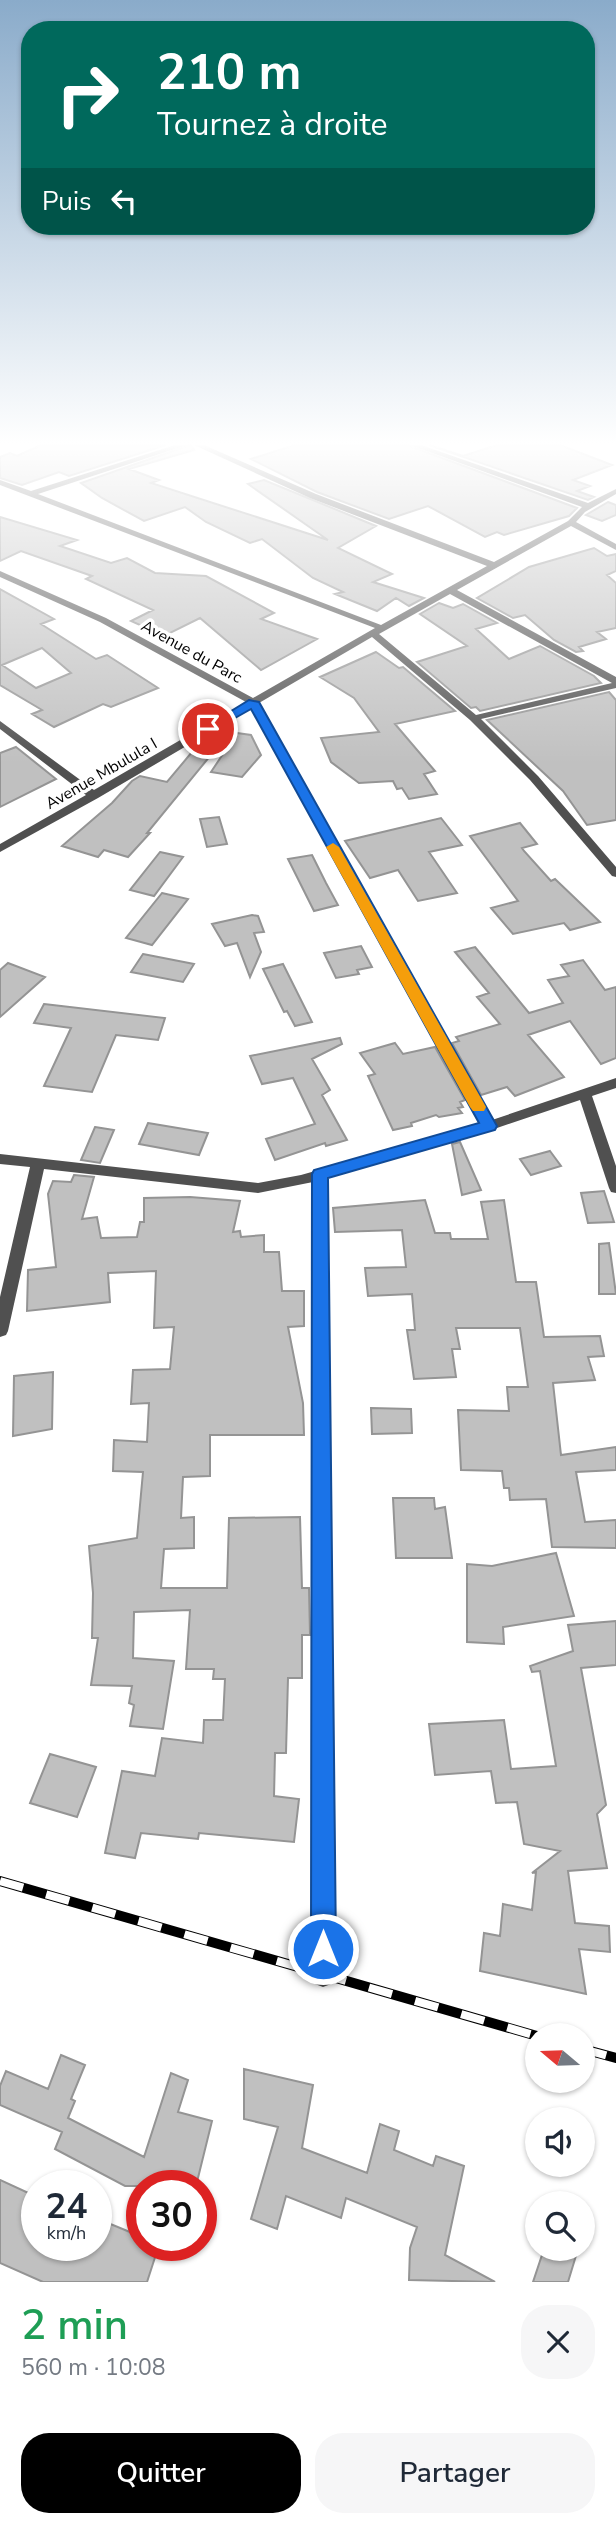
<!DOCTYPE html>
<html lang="fr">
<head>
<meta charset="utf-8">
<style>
  :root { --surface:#fff; --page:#f6f6f7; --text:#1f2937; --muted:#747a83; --accent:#000 }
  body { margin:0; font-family:"Nunito Sans",sans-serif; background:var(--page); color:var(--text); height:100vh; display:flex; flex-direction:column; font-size:26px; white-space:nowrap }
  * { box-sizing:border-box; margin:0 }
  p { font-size:23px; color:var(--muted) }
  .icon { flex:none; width:38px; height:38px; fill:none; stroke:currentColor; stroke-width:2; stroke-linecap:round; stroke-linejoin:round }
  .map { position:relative; height:2282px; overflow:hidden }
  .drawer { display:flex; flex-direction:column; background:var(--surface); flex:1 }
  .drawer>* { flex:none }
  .top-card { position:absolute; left:21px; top:21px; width:574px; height:214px; border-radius:28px; box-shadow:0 2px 5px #0004; background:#00695c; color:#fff; overflow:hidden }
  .needle { width:46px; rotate:289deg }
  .tools { position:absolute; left:525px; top:2023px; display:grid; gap:14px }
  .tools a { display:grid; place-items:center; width:70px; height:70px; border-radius:50%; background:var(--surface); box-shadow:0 2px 5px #0004; font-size:35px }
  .speed { position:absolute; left:21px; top:2170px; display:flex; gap:14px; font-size:35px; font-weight:700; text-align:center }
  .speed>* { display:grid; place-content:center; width:91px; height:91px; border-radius:50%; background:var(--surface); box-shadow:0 2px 5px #0004; line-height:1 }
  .speed small { font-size:18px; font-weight:400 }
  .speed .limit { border:10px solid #d22; background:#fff; color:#111 }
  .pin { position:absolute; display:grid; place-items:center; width:60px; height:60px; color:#fff; margin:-30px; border:4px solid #fff; border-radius:50%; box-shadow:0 2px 7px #0007 }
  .me { position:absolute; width:77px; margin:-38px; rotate:0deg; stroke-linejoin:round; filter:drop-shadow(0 0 5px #0008) }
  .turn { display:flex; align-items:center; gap:24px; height:147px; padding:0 21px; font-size:32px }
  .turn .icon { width:91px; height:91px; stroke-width:2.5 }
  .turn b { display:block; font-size:49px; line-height:60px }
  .then { display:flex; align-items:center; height:66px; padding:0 21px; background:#0003; gap:14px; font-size:26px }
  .round { display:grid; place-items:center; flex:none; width:74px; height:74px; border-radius:28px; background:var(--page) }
  .head { display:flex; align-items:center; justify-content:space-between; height:119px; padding:0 21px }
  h1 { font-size:42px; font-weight:600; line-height:52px; color:#1e9e55 }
  .primary-button { display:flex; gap:14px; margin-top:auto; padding:14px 21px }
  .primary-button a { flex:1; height:80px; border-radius:28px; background:var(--accent); color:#fff; font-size:28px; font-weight:600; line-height:80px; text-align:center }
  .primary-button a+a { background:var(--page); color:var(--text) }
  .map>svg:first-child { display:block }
</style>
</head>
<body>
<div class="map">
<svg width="616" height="2282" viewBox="0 0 616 2282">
  <rect width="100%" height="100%" fill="#fff"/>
  <!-- building -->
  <path fill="#c0c0c0" stroke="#949494" stroke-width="2" fill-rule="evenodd" d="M41,445h125l-97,31 -10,-4 -37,13 -22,-7v-21l10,-4 7,3z
    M190,445l4,5 -65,19 30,11 -8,3 177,57 -80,-56 16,-4 112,46 -38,22 54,26 -19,8 51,16 -15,8 -13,-8 -19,13 -42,-17 8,-2 -30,-14 -51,-39 -12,4 -44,-21 -21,-15 -41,14 -42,-23 -21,-15z
    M295,445h112l170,63 -8,8 -65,19 -7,-3 -12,5 -57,-31 -39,13 -72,-27 -66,-33z
    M429,445l34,11 34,-11h63l52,20 -39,15 17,6 -13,5 17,6 -6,3z
    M608,502l8,3v10l-14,6 -16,-6z
    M0,517l77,23 -17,6 51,17 16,-5 28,15 51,3 68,37 -13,6 56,20 -56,31 -61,-52 -36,18 -33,-15 22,-11 -67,-31 6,-3 -71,-25 -21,10z
    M594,548l13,8 9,-2v17l-9,4 9,8v45l-19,4 9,7 -27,8 4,4 -7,1 -22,-12 -29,-25 -12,3 -36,-20 52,-31z
    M0,589l54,30 -13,5 55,35 11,-4 51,33 -47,19 -8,-3 -49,23 -22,-13 10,-4 -42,-25zM42,648l29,25 -35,15 -34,-23z
    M439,603l14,5 10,-4 34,19 -21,6 33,30 31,-13 54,30 7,7 -121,28 -4,-4 -5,1 -54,-46 50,-16 -47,-32z
    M376,652l23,16 4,-1 52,44 -60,13 40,47 -11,3 13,20 -28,5 -7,-11 -5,1 -4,-8 -34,2 -28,-21 -10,-24 58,-6 -25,-34 -34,-21z
    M609,692l7,8v120l-29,5 -24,-34 -76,-71z
    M237,733l14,2 10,20 -19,22 -31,-5z
    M202,740l13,10 -68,83h3l-22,24 -24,-7 -6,7 -36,-11 50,-43 20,-22 8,-5 27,6z
    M16,747l40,32 -56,28v-54z
    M219,817l8,27 -20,3 -7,-28z
    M441,818l21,27 -33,7 28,41 -39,8 -20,-31 -28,8 -25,-37z
    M520,823l17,21 -15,4 2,3 27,30 4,-2 45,43 -30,8 -6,-7 -51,11 -22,-26 27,-7 -48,-65z
    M160,852l23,5 -29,39 -24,-6z
    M312,855l14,28 12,22 -24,6 -26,-52z
    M162,893l26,6 -36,46 -26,-7z
    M252,915l6,1 6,16 -10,1 7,19 -11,25 -13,-34 -12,3 -13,-22z
    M361,946l11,21 -15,3 2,4 -23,4 -12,-25z
    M475,947l54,66 34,-10 -15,-23 21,-4 -8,-11 22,-5 22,30 11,-3v71l-15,6 -31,-43 -42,14 36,42 -49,19 -8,-9 -26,8 -29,-52 7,-2 -3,-4 44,-13 -23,-27 12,-4 -34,-41z
    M143,954l51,10 -11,18 -52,-10z
    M8,963l37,14 -45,40v-47z
    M283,964l29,58 -17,4 -8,-15 -3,1 -21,-43z
    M44,1004l121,14 -7,22 -42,-5 -24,57 -48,-6 27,-58 -37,-5z
    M340,1038l2,6 -30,15 18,31 -8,5 25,45 -21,6 -1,-3 -50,17 -9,-21 49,-15 -22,-46 -31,6 -12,-28z
    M395,1043l8,11 32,-7 30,53 -5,2 3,5 -5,1 4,5 -23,4 -3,-2 -25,8 1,3 -19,4 -25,-54 7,-2 -15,-21z
    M148,1123l60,10 -9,22 -60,-11z
    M95,1127l19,3 -14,33 -19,-3z
    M460,1142l21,48 -19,5 -10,-51z
    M550,1151l11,15 -30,9 -11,-16z
    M74,1175l20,2 -12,42 15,-2 4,21 36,-1 3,-15h4v-24l46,-1 50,4 -7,31 7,-1 1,6 23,-2v17h15l3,39h22v35l-16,1 15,76 1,32h-94v41l-27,1 -2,41 13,-1v31l-30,1 -3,39h66l2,-70 71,-1 2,71h7l1,47h-8v43h-14l-2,75h-11l-1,43 25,3 -5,43 -95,-9 -1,6 -57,-6 -6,25 -30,-5 17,-82 33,5 7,-38 41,5 1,-23h19l2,-41h-12l1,-10h-28l4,-59 -56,2 -1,46 41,3 -11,68 -33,-3 4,-21 -5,-2 3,-17 -41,-1 7,-47h-6l1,-45 -4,-47 48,-8 6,-66 -30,-1 1,-31 33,2 2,-39 -18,1 2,-34 37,-1 4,-42 -20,1 2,-57 -48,2 2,29 -83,9 1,-41 28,-3 -8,-73 5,-13 18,1z
    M604,1191l10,31 -26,1 -7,-30z
    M425,1200l10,33h15l1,6h37l-7,-37 23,-2 12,82h20l8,55 56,-1 4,20 -16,1 7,23 -42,3 8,72 55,-8v23l-40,2 9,50 31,-2v28l-64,-1 -6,-48 -36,1 -1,-12h-5l-2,-17 -41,-1 -3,-60 51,1 -2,-24h21l-8,-59h-64l4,21h-8l4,28 -42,2 -7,-49h8l-3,-36 -44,2 -3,-28 41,-1 -4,-37 -67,2 -2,-24z
    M609,1243l7,51h-17v-50z
    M53,1372l-1,57 -39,7 1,-60z
    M371,1408l40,1 1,24 -40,1z
    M393,1498h41l1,11 10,-2 7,51h-56z
    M556,1553l18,63 -71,11 1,17 -37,-2v-78l25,2z
    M616,1621v44l-35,3 25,137 -9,9 10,54 -39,3 7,52 34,3 1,26 -31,-3 7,45 -106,-23 4,-38 16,3 3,-32 29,6 4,-38 -4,1 28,-22 -36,-7 -7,-42 -21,1 -5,-32 -56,4 -6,-51 75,-4 7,49 45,-3 -16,-95 -8,1 -2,-6 43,-15 -5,-26z
    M50,1754l46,13 -19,50 -47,-14z
    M61,2055l24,10 -14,34 4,2 -7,17 76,39 27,-84 17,7 -10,32 34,9 -16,65h-71l-70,-37 7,-17 -62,-27v-19l6,-15 42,18z
    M244,2069l69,16 -11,63 65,25 13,-49 19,7 -5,19 39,16 3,-10 28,10 -19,89 50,27 -86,-2 1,-32 7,-21 -71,-29 -5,20 -55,-22 -9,33 -26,-10 27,-92 -34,-8z
    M0,2180l37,17v48h59v-27l46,19v8h17l-12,37h-104l-43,-19z
    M544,2249h34l-10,33h-35z"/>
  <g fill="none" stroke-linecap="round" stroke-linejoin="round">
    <!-- street -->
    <path fill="#505050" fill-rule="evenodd" d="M175,445h12l-149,49 343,131 106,-59 -177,-68 -116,-53h10l112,49 178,68 74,-41 14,-14 -172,-62h11l167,58 28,-14v5l-31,18 -9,10 40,22v6l-45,-24 -114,64 159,87v11l-135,31 57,57 78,91v10l-4,-1 -82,-96 -60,-60 -98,-83 -113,66 233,417 124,-42v10l-24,8 24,70v27l-5,-1 -2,-4 -29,-88 -86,29 -167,49 7,798 -3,8 -8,3 -8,-3 -3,-8 1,-794 -55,11 -214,-24 -36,162 -2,4 -6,2v-40l30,-130 -30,-3v-10l258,29 43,-8 180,-51 -230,-416 -153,90 -98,54v-8l86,-49 -86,-66v-8l94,69 152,-88 -146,-80 -100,-45v-6l106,47 147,80 122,-70 -375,-143v-5l31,11zM450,594l162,89 -136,32 -97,-81z"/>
    <!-- rail casing -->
    <g stroke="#000" stroke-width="10">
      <path id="rail" d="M0,1881l537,155
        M583,2049l33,9"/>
    </g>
    <!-- rail -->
    <use href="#rail" stroke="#fff" stroke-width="8" stroke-dasharray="24" stroke-linecap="butt"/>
  </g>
  <!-- sky -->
  <linearGradient id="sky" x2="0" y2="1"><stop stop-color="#8aabca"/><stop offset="0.58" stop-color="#fff"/><stop offset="1" stop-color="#fff" stop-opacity="0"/></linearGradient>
  <rect width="616" height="764" fill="url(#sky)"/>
  <!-- route -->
  <path fill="#1a73e8" stroke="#114b97" stroke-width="2" d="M249,700l10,2 238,424 -2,4 -167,48 8,771 -4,8 -9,4 -8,-4 -4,-8 1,-775 2,-4 165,-47 -228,-414 -39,22 -10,-2z"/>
  <!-- slow -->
  <path fill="#f59e0b" d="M333,843l6,4 147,260 -2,4h-11l-3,-4 -144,-260z"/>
  <g text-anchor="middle" stroke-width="7" stroke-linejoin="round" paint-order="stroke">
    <!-- far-street labels -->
    <g font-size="16" fill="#000" stroke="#fff">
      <text transform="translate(192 651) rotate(29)" y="6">Avenue du Parc</text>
      <text transform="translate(101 773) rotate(-30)" y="6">Avenue Mbulula I</text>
    </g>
  </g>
</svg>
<div class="tools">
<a><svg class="needle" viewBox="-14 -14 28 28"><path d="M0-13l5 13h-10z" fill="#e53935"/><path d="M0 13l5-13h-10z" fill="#747a83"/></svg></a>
<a><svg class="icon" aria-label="sound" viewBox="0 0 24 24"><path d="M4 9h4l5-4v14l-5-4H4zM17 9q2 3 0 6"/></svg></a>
<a><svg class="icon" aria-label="search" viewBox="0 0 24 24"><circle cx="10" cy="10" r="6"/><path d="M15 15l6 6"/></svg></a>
</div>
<div class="speed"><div>24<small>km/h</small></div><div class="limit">30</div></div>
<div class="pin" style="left:208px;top:729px;background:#d93025"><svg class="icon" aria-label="arrive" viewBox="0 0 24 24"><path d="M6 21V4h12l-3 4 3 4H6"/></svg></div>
<svg class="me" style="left:323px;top:1949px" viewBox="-20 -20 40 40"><circle r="17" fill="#1a73e8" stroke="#fff" stroke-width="3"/><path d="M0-11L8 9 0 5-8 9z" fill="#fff"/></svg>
<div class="top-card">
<div class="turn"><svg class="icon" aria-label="right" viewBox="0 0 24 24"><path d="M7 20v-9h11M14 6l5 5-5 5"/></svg><div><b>210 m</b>Tournez à droite</div></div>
<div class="then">Puis<svg class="icon" aria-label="left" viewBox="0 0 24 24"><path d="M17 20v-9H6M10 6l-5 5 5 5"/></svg></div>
</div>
</div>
<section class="drawer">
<div class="head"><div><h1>2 min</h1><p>560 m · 10:08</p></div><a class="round"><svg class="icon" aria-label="close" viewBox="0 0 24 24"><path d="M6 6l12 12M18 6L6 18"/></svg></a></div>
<div class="primary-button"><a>Quitter</a><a>Partager</a></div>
</section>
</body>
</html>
